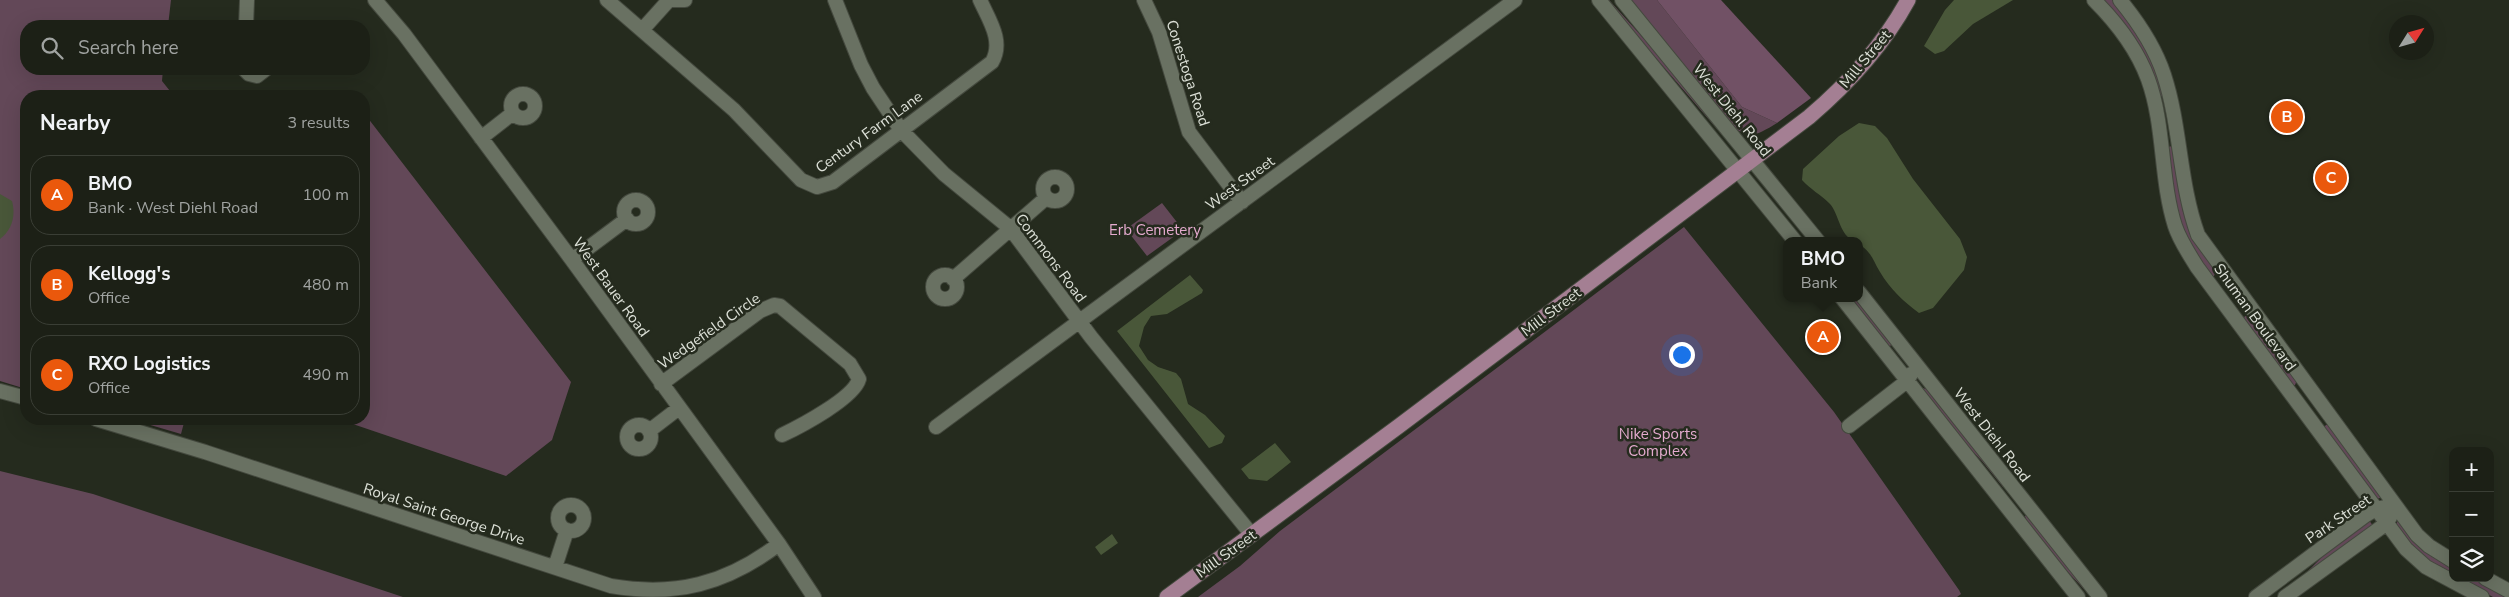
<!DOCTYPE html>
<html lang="en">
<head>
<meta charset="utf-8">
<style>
  :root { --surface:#1c2016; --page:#292d23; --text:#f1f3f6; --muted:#a0a3a1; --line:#3a3e35; --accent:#ea580c }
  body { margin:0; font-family:"Nunito Sans",sans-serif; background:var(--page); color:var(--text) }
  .controls { position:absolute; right:15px; bottom:15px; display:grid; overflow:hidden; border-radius:10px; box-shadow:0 5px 20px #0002 }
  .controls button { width:45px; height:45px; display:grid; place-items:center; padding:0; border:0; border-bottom:1px solid var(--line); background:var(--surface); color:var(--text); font:25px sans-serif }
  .compass { position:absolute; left:2389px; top:15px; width:45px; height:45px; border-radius:50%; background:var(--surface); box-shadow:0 5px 20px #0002; rotate:53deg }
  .you { position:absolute; left:1681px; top:354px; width:18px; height:18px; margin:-12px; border:4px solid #fff; border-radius:50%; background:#1a73e8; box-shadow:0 0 0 8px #1a73e833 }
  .badge { display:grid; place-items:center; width:32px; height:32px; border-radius:50%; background:var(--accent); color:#fff; font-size:16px; font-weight:700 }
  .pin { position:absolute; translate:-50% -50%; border:2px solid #fff; box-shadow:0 1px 5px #0006 }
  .popup { position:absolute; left:1783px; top:237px; width:80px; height:65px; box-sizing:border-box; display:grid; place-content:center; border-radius:10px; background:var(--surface); filter:drop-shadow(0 1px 4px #0005); font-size:16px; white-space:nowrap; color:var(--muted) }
  .popup b { font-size:19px; color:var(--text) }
  .popup::after { content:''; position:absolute; left:50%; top:100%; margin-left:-10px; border:10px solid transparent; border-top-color:var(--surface) }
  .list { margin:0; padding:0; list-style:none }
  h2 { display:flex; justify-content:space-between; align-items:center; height:65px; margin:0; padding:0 20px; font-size:21px }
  h2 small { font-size:16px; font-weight:400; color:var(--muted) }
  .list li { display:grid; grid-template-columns:32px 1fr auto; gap:15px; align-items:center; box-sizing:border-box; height:80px; margin:0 10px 10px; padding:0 10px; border:1px solid var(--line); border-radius:20px }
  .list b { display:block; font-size:19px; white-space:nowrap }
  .list p { margin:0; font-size:16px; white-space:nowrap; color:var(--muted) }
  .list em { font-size:16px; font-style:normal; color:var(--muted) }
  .icon { flex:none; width:28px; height:28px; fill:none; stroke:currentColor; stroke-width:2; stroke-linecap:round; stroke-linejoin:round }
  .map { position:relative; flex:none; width:2509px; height:597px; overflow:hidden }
  .search { position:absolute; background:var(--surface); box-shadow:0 5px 20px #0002; left:20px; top:20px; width:350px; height:55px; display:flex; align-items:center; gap:12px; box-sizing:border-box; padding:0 18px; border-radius:20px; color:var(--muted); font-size:19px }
  .panel { position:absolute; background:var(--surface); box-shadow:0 5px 20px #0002; left:20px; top:90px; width:350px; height:335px; border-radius:20px }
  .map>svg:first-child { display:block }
</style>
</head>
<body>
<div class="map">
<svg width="2509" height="597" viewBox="0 0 2509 597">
  <rect width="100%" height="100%" fill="#252b1e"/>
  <path fill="#634858" d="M0,0H171L168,26H26V69H163L162,81L174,96H26V389L0,381Z
    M1606,0H1609L1680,79L1730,144Z
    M1629,0H1657L1742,107L1777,123C1757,135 1749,141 1730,124Z
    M2101,0H2112C2139,26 2153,60 2164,95L2160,97Z
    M364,113L571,382L552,440L506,476L338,419H364Z
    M2172,146L2183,212L2189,227L2216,271L2214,276H2211L2189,245L2176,211L2168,147Z
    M1162,203L1183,230L1147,256L1126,229Z
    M1684,227L1834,412L1959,590L1961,594L1957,597H1198L1240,566L1280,531Z
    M1847,298H1858L1893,342L1892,345L1887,347Z
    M2245,316L2249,317L2297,380L2295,385H2293L2243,320Z
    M1923,388L1928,390L2006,486L2003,487L1982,461L1954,432L1921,389Z
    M130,419H185L181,434Z
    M2326,425H2330L2381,496L2380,498L2376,499L2324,427Z
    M0,471L93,494L403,597H0Z
    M2028,514L2094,597H2091C2074,576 2031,539 2025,516Z
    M2369,520L2373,526L2306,573L2334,545Z
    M2398,521L2453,567V575L2417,553L2395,525Z
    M2458,578H2474L2508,597H2493Z"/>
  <path fill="#715165" d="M1657,0H1721L1811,98L1777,123L1742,107Z"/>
  <path fill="#495739" d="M1954,0H2013L1973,24L1944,51L1935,54L1924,46L1945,10Z
    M1859,123L1875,126L1887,138L1913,179L1960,239L1967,257L1964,270L1933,308L1919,313C1904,302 1890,289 1880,272C1872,259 1873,254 1859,244V241C1839,241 1840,213 1829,203C1821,195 1810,189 1802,180L1803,169L1839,136Z
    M0,194L12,201C16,216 12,230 0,239Z
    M1190,275L1203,290L1202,293L1167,314L1151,316L1144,327L1139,346L1148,360L1158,367L1176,373L1181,379L1188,404L1205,415L1225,436L1222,443L1209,448L1117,331Z
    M1275,443L1291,462L1267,481L1249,479L1241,469Z
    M1112,534L1118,543L1101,555L1095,547Z"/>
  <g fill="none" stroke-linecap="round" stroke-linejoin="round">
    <g stroke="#44493e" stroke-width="16">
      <path id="minor" d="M375,0L404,34L572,260L779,544L814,597
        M607,0L734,110L801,180L817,187L833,182L992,62C1004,41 989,20 980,0
        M673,0H685
        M835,0L861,65L873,88L901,130L944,174L1010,228L1091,337L1252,535
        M1144,0L1159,32L1189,132L1242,202
        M1599,0L1795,241
        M1622,0L1818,241
        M2094,0C2117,23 2137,49 2148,79C2165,126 2160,179 2175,226C2180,241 2189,254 2197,267L2406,549L2426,567L2482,597
        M2120,0C2138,22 2155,47 2164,75C2181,127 2179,183 2198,235L2417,535L2429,546L2453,561
        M246,26L247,0
        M642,30L669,0
        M244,69L249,74L257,76L266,69
        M511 106a12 12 0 1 1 24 0a12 12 0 1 1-24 0Z
        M481,138L513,113
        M1043 189a12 12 0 1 1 24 0a12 12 0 1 1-24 0Z
        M624 212a12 12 0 1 1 24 0a12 12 0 1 1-24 0Z
        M572,260L627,219
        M933 287a12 12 0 1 1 24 0a12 12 0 1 1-24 0Z
        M953,279L1046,198
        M1859,292L2100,597
        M1842,298L2078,597
        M661,384L760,311L774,305L780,306L850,364L859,379C854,398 801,426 782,435
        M0,391L26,398
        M96,419L205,452L611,586C676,597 726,584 779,544
        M627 437a12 12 0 1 1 24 0a12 12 0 1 1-24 0Z
        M1849,426L1907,381L1911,374
        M936,427L1515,0
        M649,431L679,408
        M558 518a13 13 0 1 1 26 0a13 13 0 1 1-26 0Z
        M555,567L567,530
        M2485,578L2509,591
        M2256,597L2366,515L2376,509L2385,507
        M2285,597L2387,523L2391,515"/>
    </g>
    <g stroke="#44493e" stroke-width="17">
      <path id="major" d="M1167,597L1399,426L1809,117C1849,83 1883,46 1908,0"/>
    </g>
    <use href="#minor" stroke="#697162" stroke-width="14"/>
    <use href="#major" stroke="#a47f93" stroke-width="15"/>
  </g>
  <g text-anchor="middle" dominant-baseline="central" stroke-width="5" stroke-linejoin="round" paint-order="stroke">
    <g font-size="15" fill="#dde1d8" stroke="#252b1e">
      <text transform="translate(1865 59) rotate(-50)">Mill Street</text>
      <text transform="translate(1188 73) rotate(72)">Conestoga Road</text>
      <text transform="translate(1732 110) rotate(51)">West Diehl Road</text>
      <text transform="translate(869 132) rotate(-36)">Century Farm Lane</text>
      <text transform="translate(1240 183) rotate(-36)">West Street</text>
      <text transform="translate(1051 258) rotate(53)">Commons Road</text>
      <text transform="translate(611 287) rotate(54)">West Bauer Road</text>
      <text transform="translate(1551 312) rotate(-37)">Mill Street</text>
      <text transform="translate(2255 317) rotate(54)">Shuman Boulevard</text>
      <text transform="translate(709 331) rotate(-35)">Wedgefield Circle</text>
      <text transform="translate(1992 435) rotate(52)">West Diehl Road</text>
      <text transform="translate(444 514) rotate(18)">Royal Saint George Drive</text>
      <text transform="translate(2338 519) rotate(-34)">Park Street</text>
      <text transform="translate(1226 554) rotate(-36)">Mill Street</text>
    </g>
    <g font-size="15" fill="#e5abcf" stroke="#252b1e">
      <text x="1155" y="230">Erb Cemetery</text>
      <text x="1658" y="434">Nike Sports<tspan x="1658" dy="17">Complex</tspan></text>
    </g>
  </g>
</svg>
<div class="controls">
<button>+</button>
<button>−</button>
<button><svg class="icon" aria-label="layers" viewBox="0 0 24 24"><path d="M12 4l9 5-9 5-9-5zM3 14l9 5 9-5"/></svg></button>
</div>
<svg class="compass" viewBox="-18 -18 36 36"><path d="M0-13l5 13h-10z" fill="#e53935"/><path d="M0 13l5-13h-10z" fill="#a0a3a1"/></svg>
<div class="you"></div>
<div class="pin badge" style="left:1823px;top:337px">A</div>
<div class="popup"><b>BMO</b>Bank</div>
<div class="pin badge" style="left:2287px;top:117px">B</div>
<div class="pin badge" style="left:2331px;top:178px">C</div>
<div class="search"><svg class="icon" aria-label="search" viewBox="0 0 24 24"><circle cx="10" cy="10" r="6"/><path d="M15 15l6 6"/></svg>Search here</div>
<section class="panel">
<h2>Nearby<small>3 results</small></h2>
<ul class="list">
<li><span class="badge">A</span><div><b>BMO</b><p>Bank · West Diehl Road</p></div><em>100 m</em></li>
<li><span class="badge">B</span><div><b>Kellogg's</b><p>Office</p></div><em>480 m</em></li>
<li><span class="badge">C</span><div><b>RXO Logistics</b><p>Office</p></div><em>490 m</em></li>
</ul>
</section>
</div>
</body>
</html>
